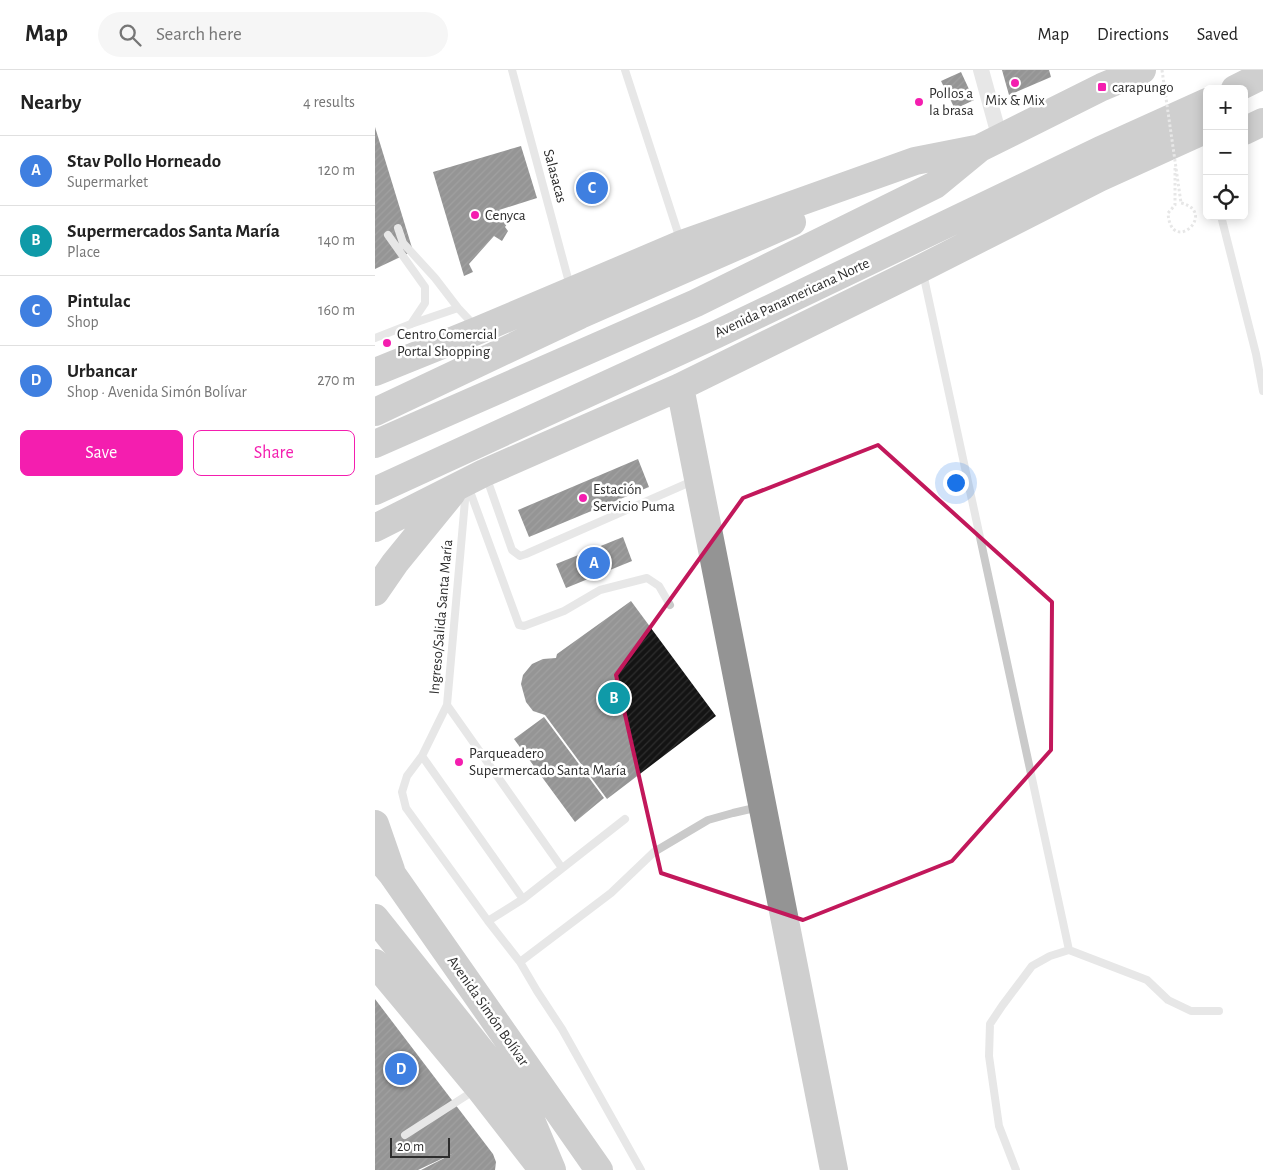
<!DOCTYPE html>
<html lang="en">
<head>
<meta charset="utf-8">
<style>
  :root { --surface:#fff; --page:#f6f6f6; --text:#222; --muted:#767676; --line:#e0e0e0; --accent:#f41eaf }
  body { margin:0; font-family:"Alegreya Sans",sans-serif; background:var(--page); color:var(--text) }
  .controls { position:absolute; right:15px; top:15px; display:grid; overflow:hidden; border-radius:8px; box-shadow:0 2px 12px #0003 }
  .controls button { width:45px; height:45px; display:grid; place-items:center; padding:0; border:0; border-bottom:1px solid var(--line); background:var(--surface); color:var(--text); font:25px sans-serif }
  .scale { position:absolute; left:15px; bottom:12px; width:60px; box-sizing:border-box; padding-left:5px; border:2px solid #2d2d2d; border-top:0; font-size:14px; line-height:18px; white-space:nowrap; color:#2d2d2d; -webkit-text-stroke:4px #fff; paint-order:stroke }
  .you { position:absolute; left:580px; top:412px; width:18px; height:18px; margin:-12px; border:4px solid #fff; border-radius:50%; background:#1a73e8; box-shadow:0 0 0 8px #1a73e833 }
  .badge { display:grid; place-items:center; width:32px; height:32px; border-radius:50%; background:var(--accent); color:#fff; font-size:16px; font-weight:700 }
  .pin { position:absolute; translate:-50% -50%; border:2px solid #fff; box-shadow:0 1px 5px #0006 }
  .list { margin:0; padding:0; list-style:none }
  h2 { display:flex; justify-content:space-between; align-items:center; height:65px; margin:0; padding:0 20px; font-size:21px }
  h2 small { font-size:16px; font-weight:400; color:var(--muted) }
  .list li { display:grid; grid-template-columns:32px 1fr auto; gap:15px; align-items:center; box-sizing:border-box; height:70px; padding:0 20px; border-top:1px solid var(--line) }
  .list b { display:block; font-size:19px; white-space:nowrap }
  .list p { margin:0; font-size:16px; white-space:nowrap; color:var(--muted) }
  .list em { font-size:16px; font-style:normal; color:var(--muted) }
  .actions { display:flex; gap:10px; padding:15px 20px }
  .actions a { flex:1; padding:11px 0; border:1px solid var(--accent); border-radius:8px; text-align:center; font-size:18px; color:var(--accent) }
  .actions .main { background:var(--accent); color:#fff }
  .icon { flex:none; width:28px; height:28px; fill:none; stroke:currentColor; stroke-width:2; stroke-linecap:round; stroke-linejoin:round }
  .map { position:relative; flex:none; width:888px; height:1100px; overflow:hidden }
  header { display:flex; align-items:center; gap:30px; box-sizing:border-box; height:70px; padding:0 25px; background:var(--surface); border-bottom:1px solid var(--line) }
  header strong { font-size:24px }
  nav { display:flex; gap:28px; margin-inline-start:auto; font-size:18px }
  .search { width:350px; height:45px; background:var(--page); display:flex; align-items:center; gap:12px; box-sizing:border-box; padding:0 18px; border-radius:28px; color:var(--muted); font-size:19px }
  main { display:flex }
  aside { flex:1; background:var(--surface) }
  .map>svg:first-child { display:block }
</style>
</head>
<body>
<header>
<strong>Map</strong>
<div class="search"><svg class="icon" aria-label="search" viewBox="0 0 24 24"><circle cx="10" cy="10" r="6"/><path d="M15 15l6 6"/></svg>Search here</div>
<nav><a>Map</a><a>Directions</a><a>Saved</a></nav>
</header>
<main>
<aside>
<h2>Nearby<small>4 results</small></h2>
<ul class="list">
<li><span class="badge" style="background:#3f7fe0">A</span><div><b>Stav Pollo Horneado</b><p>Supermarket</p></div><em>120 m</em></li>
<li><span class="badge" style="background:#0f9aa8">B</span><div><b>Supermercados Santa María</b><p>Place</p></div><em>140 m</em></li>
<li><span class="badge" style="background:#3f7fe0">C</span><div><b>Pintulac</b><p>Shop</p></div><em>160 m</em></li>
<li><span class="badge" style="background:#3f7fe0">D</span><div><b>Urbancar</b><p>Shop · Avenida Simón Bolívar</p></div><em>270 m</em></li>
</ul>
<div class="actions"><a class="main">Save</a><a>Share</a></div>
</aside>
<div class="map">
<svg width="888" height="1100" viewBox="0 0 888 1100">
  <defs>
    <pattern id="building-hatch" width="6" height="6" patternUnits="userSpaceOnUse" patternTransform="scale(1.25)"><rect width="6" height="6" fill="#141414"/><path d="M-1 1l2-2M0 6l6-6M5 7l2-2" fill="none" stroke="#2e2e2e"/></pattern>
  </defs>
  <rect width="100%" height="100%" fill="#fff"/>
  <path fill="url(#building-hatch)" d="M627,0H674L676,7L634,25Z
    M586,2L599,30L580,39L566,11Z
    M0,57L38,181L0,199Z
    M146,76L162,128L124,140L134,151L130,157L133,161L127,171L119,166L94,194L98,202L89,206L58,102Z
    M263,389L274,417L154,467L143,440Z
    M248,467L257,491L191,518L181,494Z
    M256,531L341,646L232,729L170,645L158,641L151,632L146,614L148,605L157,594L168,589L181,588L182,584Z
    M169,647L229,728L200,752L139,669Z
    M0,929L118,1084L121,1092L120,1100H46L79,1083L43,1100H0Z"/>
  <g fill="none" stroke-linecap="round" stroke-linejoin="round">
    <path stroke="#cacaca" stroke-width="3" stroke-dasharray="2.5 2.5" stroke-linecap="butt" d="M800,98V135L793,143C796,187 844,142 806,133"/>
    <path stroke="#cacaca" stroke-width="8" d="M137,0L195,216
      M250,0L305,169
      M832,78V79
      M846,146L881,284L888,321
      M23,158L28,173L60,208L83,238L99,255
      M13,165L50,217V233L36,254
      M548,203L694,880L675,886L657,896L627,936L615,954L614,986L624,1056L641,1100
      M0,268L36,254L83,238
      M111,406L137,480L145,486L151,484L320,410
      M93,416L144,555L149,556L189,541L225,520L272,508L284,516L295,535
      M91,419L72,635L187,798
      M72,635L47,686L32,706L27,722L31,738L113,851L145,892L162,921L187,959L266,1100
      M47,686L148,829
      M113,851L148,829L250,749
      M694,880L772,910L793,930L816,941H844
      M145,892L236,823L279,782L333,750L358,743L384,737
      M30,1065L100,1020"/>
    <path stroke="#cacaca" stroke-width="16" d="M606,0L625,69"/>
    <path stroke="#949494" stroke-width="28" d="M860,19L888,5
      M869,61L888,52
      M0,302L104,260L307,174L540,91L601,79
      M305,317L459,1100
      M0,342L205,245L417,152
      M0,374L321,233L560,115L605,78L727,17L767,0
      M0,421L342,264L726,80L832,32
      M0,458L109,403L305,317L547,198L724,108L832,59
      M0,522L20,493L77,423
      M0,754L16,800
      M0,784L17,804L224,1100
      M0,848L150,1036L177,1100
      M0,893L104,1018L164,1095"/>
    <path stroke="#cacaca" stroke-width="3" stroke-dasharray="2.5 2.5" stroke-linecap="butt" d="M787,0L806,133"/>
  </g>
  <path d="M0 0H888V1100H0ZM503,375L677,532L676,680L577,791L428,850L286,803L241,605L368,428Z" fill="#fff" fill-opacity=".55" fill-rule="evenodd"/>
  <path fill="none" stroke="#c2185b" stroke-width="4" stroke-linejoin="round" d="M503,375L677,532L676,680L577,791L428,850L286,803L241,605L368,428Z"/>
  <g fill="#f41eaf" stroke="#fff" stroke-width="2">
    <circle cx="640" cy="13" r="5"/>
    <rect x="722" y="12" width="10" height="10" rx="2.5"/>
    <circle cx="544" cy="32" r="5"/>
    <circle cx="100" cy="145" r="5"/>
    <circle cx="12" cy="273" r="5"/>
    <circle cx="208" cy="428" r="5"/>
    <circle cx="84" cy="692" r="5"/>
  </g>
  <g text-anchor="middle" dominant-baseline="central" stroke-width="5" stroke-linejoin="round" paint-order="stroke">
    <g font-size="15" fill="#2d2d2d" stroke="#fff" text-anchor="start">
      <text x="737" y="17">carapungo</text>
      <text x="554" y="23">Pollos a<tspan x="554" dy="17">la brasa</tspan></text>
      <text x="640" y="30" text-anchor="middle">Mix &amp; Mix</text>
      <text x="110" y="145">Cenyca</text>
      <text x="22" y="264">Centro Comercial<tspan x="22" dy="17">Portal Shopping</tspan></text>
      <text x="218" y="419">Estación<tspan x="218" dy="17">Servicio Puma</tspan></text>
      <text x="94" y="683">Parqueadero<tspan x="94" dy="17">Supermercado Santa María</tspan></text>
    </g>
    <g font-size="15" fill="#2d2d2d" stroke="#fff">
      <text transform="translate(180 106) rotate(75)">Salasacas</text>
      <text transform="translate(417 228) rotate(-25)">Avenida Panamericana Norte</text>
      <text transform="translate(66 547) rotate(-85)">Ingreso/Salida Santa María</text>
      <text transform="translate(113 941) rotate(55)">Avenida Simón Bolívar</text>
    </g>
  </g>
</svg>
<div class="controls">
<button>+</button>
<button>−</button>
<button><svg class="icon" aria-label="locate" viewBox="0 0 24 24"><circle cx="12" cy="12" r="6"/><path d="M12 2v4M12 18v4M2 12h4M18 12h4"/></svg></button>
</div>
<div class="scale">20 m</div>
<div class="you"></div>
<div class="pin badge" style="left:219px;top:493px;background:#3f7fe0">A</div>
<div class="pin badge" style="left:239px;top:628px;background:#0f9aa8">B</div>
<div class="pin badge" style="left:217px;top:118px;background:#3f7fe0">C</div>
<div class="pin badge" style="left:26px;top:999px;background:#3f7fe0">D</div>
</div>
</main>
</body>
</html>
